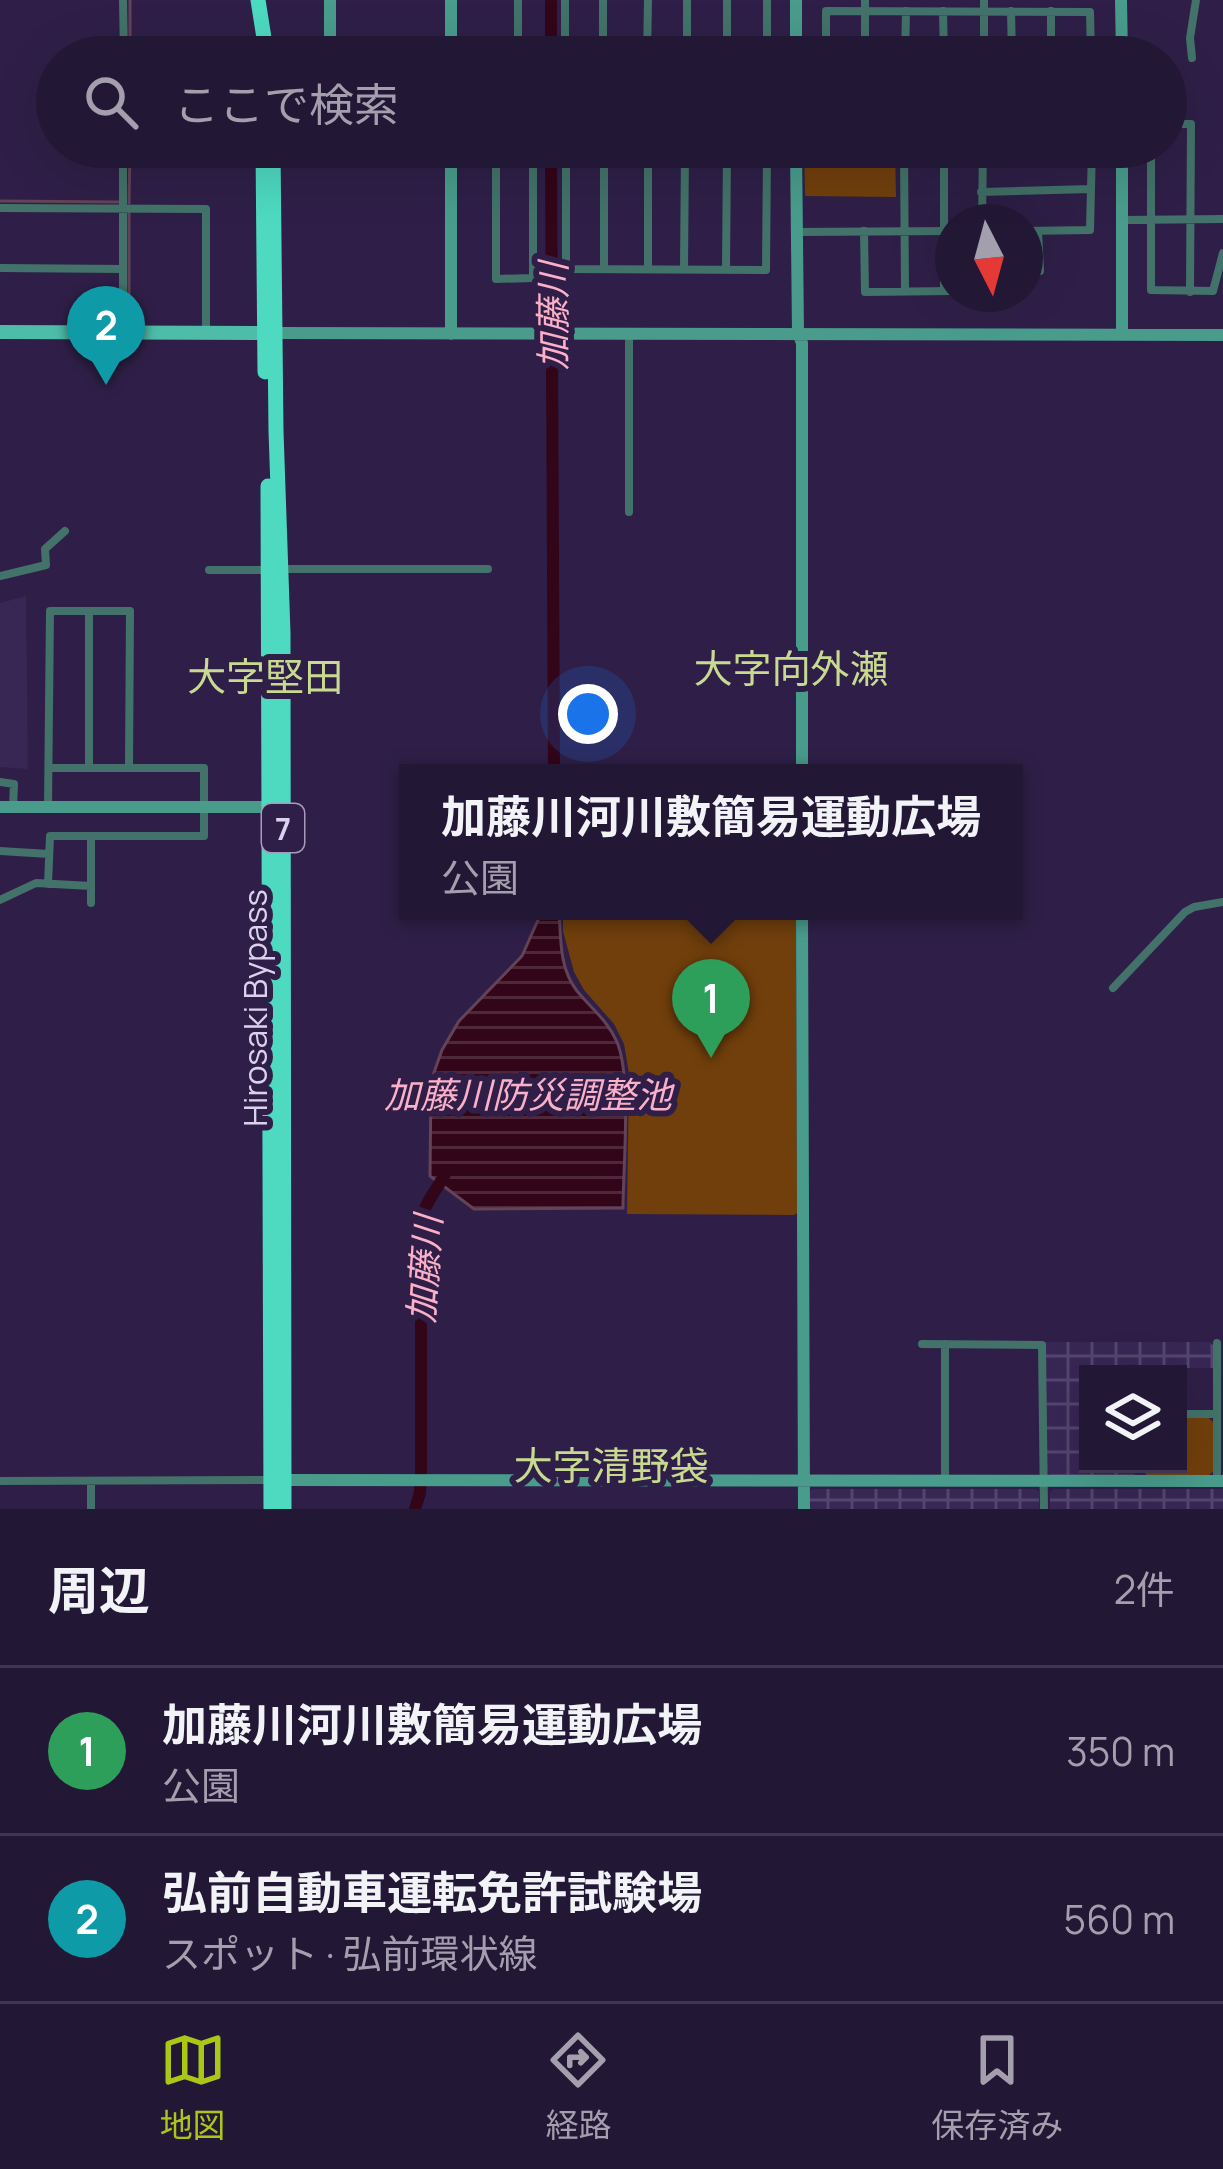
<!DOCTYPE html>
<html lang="ja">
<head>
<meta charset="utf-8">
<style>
  :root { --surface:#231736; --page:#2f2442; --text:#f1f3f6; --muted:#a39fad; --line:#403651; --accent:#aac717 }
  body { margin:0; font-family:Manrope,"Noto Sans JP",sans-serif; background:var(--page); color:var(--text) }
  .controls { position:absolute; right:36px; bottom:36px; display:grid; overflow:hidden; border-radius:0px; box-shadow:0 12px 48px #0002 }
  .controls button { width:108px; height:108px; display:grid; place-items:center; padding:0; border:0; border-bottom:3px solid var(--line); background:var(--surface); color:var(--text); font:60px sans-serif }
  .compass { position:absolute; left:935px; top:204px; width:108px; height:108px; border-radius:50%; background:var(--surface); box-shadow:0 12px 48px #0002; rotate:174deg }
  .you { position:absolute; left:588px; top:714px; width:42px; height:42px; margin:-30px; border:9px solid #fff; border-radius:50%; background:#1a73e8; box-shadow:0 0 0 18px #1a73e833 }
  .badge { display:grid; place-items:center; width:78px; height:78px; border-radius:50%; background:var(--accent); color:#fff; font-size:39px; font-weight:700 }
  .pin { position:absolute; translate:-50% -99px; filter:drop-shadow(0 3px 6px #0008) }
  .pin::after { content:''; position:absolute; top:63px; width:42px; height:36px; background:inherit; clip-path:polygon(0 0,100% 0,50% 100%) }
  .popup { position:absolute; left:399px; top:764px; width:624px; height:156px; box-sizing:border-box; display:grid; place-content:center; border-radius:0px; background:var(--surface); filter:drop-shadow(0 3px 9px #0005); font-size:39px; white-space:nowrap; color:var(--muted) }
  .popup b { font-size:45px; color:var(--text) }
  .popup::after { content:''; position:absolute; left:50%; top:100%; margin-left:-24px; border:24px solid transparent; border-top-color:var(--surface) }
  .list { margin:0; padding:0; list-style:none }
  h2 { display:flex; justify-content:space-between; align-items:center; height:156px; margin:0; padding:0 48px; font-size:51px }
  h2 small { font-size:39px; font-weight:400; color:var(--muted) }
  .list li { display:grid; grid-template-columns:78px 1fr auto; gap:36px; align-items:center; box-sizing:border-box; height:168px; padding:0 48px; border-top:3px solid var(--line) }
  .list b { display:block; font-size:45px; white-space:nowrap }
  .list p { margin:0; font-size:39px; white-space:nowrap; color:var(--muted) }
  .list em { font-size:39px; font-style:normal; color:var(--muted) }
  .icon { flex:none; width:66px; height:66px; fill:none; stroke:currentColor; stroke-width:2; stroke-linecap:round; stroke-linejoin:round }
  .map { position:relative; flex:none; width:1223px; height:1509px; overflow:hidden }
  .search { position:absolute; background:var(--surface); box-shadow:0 12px 48px #0002; left:36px; right:36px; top:36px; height:132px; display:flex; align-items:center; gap:30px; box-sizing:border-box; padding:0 42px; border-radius:66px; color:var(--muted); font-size:45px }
  .sheet { height:492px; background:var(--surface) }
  nav { display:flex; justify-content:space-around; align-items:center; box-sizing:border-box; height:168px; border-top:3px solid var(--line); background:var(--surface); font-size:33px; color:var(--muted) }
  nav a { display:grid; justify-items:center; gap:6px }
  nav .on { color:var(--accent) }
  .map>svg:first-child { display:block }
</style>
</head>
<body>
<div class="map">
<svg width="1223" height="1509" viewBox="0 0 1223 1509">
  <defs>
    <pattern id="industrial-grid" width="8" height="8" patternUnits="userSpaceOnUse" patternTransform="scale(3)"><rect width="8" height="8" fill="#382655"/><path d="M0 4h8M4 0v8" fill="none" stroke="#54456e"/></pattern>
    <pattern id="water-rules" width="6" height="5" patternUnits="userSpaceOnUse" patternTransform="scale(3)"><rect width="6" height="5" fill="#320518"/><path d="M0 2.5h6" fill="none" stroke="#4f293a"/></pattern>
  </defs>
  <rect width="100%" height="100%" fill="#2f1f48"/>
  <path fill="#382655" d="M26,596L28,769L0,767V603Z"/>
  <path fill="url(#industrial-grid)" d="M1045,1342H1209L1214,1346V1368H1150L1149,1374H1088V1464H1136V1472L1134,1475H1050L1046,1471Z
    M813,1489H1035L1039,1492V1509H810V1491Z
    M1054,1489H1223V1509H1050V1492Z"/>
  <path fill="#713f0c" d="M804,147H895L896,197L805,196Z
    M563,911H796L797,1213L794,1215L627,1214L629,1073L624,1044L614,1024L584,990L574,972L563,931Z
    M1178,1417H1208L1213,1422L1214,1471L1209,1475H1147L1143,1471V1464H1178Z"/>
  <path fill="url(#water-rules)" stroke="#644258" stroke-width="3" d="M542,911H559C561,939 559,968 577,991C591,1008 608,1021 617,1042C632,1078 623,1167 623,1208L474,1209L430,1176L431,1081L442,1050L459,1021L522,956Z"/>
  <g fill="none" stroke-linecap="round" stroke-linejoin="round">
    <path stroke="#644258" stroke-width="3" d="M130,57V0
      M0,201L118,202
      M129,203L130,147
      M129,322V213"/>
    <path stroke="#320518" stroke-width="12" d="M551,0V57
      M551,147L554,773
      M415,1509L420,1493L421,1474V1220C425,1201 439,1188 447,1170"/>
    <path stroke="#427269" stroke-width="8" d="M123,0L124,57
      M603,0V57
      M727,0V57
      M767,0V57
      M865,0V57
      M943,11L944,57
      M1011,11L1012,57
      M1051,11V57
      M518,41L533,42V57
      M496,57V42L518,41V0
      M565,57V0
      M647,57L648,0
      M687,57V0
      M826,57V11L1090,12L1091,57
      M905,57L906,11
      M984,57V0
      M1192,58L1190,38L1196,0
      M1166,124H1191L1190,292
      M496,147V279L533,278V147
      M904,147L905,291
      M1151,147V290L1213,291L1223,253
      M604,150L767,152L766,270L566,269V152Z
      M982,150L1092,148
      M981,192L1090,189
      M0,208L206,209V332
      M1123,220L1223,219
      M982,222L983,147
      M864,231L865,292L953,291
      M1025,231L1090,230L1092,147
      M797,232L953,231
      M0,268L123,269
      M604,268V148
      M648,268V151
      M684,268L685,151
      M726,268L727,150
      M1025,270L1040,271L1038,231
      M944,291V147
      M123,331V147
      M629,335V512
      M283,569H488
      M209,570H268
      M0,576L46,565L45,549L65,531
      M89,611V768
      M0,782L14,784L13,807
      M48,806L50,611H130L129,768
      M0,851L49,854
      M48,884L50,836H204V768H49
      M0,900L36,883L91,886
      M91,903V836
      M1113,988L1185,912L1194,907L1223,902
      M922,1344L1042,1345L1044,1509
      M1178,1414H1216
      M1217,1480V1343
      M0,1481L268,1480
      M91,1481V1509
      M945,1481V1344"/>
    <path stroke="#499c8c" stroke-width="12" d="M330,0V57
      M1121,0L1122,57
      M451,57V0
      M796,57V0
      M796,147L798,333L802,343V773
      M272,333L1223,335
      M451,334V147
      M1122,335V147
      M0,807H275
      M802,911L804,1509
      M276,1480L1223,1481"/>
    <path stroke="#4dbca8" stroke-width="14" d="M0,332L264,333"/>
    <path stroke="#4ed9c1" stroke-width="15" d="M258,0L267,57
      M263,147L265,372
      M273,147L276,431L283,633L284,1509
      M268,486L271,1509"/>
  </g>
  <g text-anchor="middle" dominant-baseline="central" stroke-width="12" stroke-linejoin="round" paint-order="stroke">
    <rect fill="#2f1f48" stroke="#a79cbc" stroke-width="3" x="262" y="804" width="42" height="48" rx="9"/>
    <g font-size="30" font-weight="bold" fill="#dad2ed">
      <text x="283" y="828">7</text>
    </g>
    <g font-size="33" fill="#dad2ed" stroke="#2f1f48">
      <text transform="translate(254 1008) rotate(-90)">Hirosaki Bypass</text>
    </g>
    <g font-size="36" font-style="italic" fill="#fbb0c7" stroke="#2f1f48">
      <text transform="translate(552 316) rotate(-90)">加藤川</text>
      <text x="528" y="1094">加藤川防災調整池</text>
      <text transform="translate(424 1269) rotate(-86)">加藤川</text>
    </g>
    <g font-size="39" fill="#c8da8f" stroke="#2f1f48">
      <text x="791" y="668">大字向外瀬</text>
      <text x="265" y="676">大字堅田</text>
      <text x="611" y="1465">大字清野袋</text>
    </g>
  </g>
</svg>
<div class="controls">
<button><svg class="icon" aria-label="layers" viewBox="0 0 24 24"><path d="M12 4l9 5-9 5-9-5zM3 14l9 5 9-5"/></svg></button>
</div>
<svg class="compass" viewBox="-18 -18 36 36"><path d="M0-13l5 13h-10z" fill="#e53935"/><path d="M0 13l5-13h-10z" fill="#a39fad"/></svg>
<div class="you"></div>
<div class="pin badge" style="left:711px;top:1058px;background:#2e9e5b">1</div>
<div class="popup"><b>加藤川河川敷簡易運動広場</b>公園</div>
<div class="pin badge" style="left:106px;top:385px;background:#0f9aa8">2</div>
<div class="search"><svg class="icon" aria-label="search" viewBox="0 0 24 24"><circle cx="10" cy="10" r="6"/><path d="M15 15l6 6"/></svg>ここで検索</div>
</div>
<section class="sheet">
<h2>周辺<small>2件</small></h2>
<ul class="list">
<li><span class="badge" style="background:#2e9e5b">1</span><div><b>加藤川河川敷簡易運動広場</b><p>公園</p></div><em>350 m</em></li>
<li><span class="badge" style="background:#0f9aa8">2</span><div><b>弘前自動車運転免許試験場</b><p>スポット · 弘前環状線</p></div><em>560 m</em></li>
</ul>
</section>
<nav>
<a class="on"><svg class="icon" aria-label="map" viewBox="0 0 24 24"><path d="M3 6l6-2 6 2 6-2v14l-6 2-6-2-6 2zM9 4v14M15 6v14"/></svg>地図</a>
<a><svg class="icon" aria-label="directions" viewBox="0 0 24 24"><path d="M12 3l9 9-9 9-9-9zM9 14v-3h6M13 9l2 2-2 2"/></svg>経路</a>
<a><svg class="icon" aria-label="saved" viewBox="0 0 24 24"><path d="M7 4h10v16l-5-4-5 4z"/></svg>保存済み</a>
</nav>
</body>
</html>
